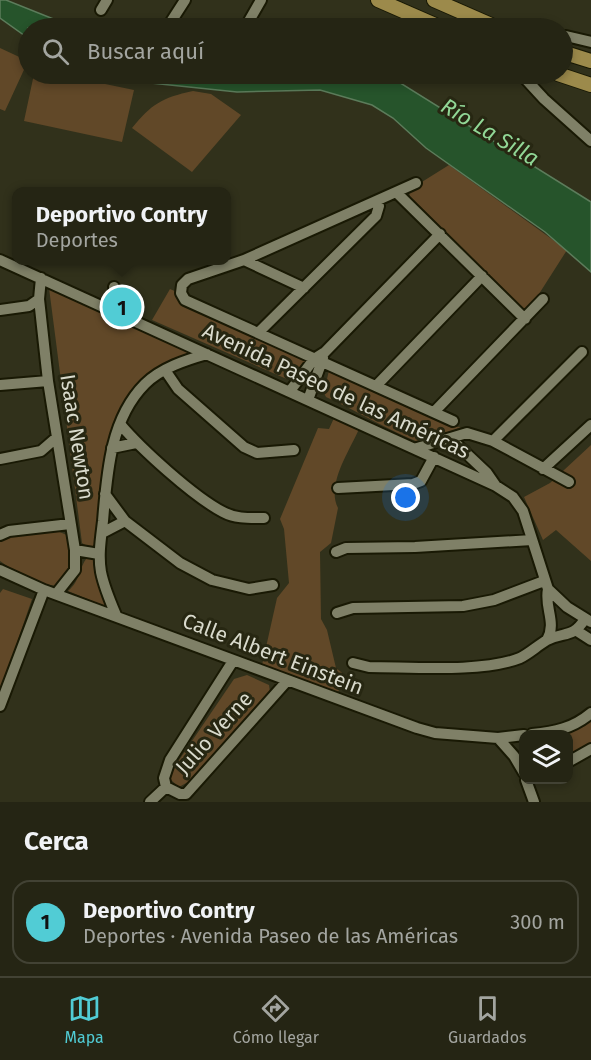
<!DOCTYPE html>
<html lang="es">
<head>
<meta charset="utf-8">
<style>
  :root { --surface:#252514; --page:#313122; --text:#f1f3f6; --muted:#a3a5a0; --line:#424234; --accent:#51ccd5 }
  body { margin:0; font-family:"Fira Sans",sans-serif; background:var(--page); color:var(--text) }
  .controls { position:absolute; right:18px; bottom:18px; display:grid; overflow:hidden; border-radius:12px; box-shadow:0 3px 9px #0003 }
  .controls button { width:54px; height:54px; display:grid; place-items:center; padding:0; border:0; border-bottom:2px solid var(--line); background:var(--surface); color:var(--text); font:30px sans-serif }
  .you { position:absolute; left:406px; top:498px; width:21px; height:21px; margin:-15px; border:4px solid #fff; border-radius:50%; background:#1a73e8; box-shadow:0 0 0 9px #1a73e833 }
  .badge { display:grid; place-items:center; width:39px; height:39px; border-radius:50%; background:var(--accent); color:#111; font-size:20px; font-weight:700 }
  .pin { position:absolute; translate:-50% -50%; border:3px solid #fff; box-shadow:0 2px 6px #0006 }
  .popup { position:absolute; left:12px; top:187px; width:219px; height:78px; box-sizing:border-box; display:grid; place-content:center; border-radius:12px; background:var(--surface); filter:drop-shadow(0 2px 4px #0005); font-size:20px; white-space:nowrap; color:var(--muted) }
  .popup b { font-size:22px; color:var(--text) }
  .popup::after { content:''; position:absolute; left:50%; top:100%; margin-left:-12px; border:12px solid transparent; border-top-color:var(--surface) }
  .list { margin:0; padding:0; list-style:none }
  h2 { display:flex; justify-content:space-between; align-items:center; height:78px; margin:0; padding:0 24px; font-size:26px }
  h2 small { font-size:20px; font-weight:400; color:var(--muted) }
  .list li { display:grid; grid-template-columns:39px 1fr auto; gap:18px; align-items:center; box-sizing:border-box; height:84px; margin:0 12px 12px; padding:0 12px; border:2px solid var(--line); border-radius:18px }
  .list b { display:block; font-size:22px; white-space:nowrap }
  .list p { margin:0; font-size:20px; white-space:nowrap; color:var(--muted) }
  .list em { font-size:20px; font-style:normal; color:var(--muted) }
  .icon { flex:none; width:33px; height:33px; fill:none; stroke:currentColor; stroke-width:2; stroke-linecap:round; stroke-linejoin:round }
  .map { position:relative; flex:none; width:591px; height:802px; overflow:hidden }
  .search { position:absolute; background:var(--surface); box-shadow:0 3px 9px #0003; left:18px; right:18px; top:18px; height:66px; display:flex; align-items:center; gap:15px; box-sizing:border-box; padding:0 21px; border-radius:33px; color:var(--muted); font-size:22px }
  .sheet { height:174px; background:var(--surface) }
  nav { display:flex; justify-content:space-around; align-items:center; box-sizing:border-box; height:84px; border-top:2px solid var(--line); background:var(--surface); font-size:16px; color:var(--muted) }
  nav a { display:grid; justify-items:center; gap:3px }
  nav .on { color:var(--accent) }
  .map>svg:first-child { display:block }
</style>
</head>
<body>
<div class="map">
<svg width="591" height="802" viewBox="0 0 591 802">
  <rect width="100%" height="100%" fill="#31311b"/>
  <path fill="#614828" d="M0,48L28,61L5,111L0,109Z
    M34,74H57L134,90L122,142L24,121Z
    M193,91L211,94L241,115L192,172L132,128C152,104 161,98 193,91Z
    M449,165L567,250L530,308L524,309L410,198L409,190Z
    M49,288L189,352V355L171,359L153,371L125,409L98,542L90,548L82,543Z
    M170,289L179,293L309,361L289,380L152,320Z
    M329,370L448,426L461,427L423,444C389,431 359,412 326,397L324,393Z
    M334,418L359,429C349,452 326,485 338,508L331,543L320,552L321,619L327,630L336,668L346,676L337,694L262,665L277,598L289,583L284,529L280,519L318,428L329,429Z
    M591,445V561L556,530L543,540L524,497L550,483Z
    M55,530L69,536L73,571L57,586C36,584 17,573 0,561V541L5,537Z
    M87,558L96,561L109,605L107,607L68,591C81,580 79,567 87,558Z
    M3,589L32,599L0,692V593Z
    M247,675L269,685L270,692L188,782L179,787L171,780V772L234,679Z
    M591,721V744L569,756L568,734H565Z"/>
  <path fill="#26542b" stroke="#5c7c5b" stroke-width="1.5" d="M0,0H6L76,28H28V38L0,18Z
    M111,74H386L591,202V272L545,232L426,148L393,118L372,105L320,90L237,92L141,82Z"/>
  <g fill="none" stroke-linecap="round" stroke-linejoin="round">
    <g stroke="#191904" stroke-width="14">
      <path id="minor" d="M101,10L107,0
        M167,28L185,0
        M245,28L261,0
        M562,41L566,36L591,42
        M521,74L544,99L591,141
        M416,183L244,260L188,279L182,285L181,293L185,300L453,421
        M397,193L525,319
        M0,260L496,486L513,497L523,511L548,589L567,607L591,622
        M244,260L304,288
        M41,278L39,299L48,381L75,550V570L56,594
        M114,287L123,308L132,318
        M0,310L29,306L39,299
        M259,332L376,216L379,206L377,201
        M165,370L178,389L244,447L257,453L294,450
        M0,385L48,381
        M376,386L482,276
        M290,391L314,359L325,352L440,234
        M308,400L323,358
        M434,412L543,299
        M120,424C141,449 194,497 223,512C236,519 250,518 264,518
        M451,439L487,473L496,486
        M493,441L582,352
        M112,448L136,443
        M417,448L467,433L493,441L569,482
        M0,459L41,451L56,438
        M543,469L591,425
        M338,488L413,484L421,481L434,457
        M105,494L125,521L180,563L212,580L249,589L273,585
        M102,533L125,521
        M0,535L9,531L70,524
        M75,550L99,554
        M336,552L346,548L415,547L532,540
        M0,570L44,590L417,728L435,733L498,738L514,756L524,773
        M337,613L353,608L463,606L494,600L544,581
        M116,615C110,601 104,587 101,572C98,555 101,538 103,521C107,474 110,419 145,384C161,368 186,360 207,354
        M577,631L591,640
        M547,640C557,622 544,608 548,589
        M233,661L170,760L164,778L166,787L180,794H186L287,681
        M353,663L369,667C411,667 482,673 520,658C530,653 537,646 547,640C565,631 572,639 585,619
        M0,706L44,590
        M532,734C555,732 573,728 591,713
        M498,738L524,735
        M568,762L591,749
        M526,780L534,802
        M150,802L166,787"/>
    </g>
    <g stroke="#191904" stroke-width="16">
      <path id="major" d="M378,0L442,28
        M434,0L498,28
        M562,52L591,61
        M558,74L591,85"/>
    </g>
    <use href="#minor" stroke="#7f8067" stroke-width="10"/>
    <use href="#major" stroke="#9c8a4b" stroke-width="14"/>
  </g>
  <g text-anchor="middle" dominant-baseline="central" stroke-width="6" stroke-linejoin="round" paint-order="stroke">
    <g font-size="21" fill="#d9dacc" stroke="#272712">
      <text transform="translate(336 391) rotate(25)">Avenida Paseo de las Américas</text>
      <text transform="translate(77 437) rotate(81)">Isaac Newton</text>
      <text transform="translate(273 654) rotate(21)">Calle Albert Einstein</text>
      <text transform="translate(214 733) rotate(-48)">Julio Verne</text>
    </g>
    <g font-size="22" font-style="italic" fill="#91d796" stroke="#272712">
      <text transform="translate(490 132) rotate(31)">Río La Silla</text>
    </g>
  </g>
</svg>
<div class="controls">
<button><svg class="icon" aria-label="layers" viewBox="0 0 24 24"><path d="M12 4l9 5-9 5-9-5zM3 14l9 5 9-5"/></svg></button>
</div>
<div class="you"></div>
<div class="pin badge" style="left:122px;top:307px">1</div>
<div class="popup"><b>Deportivo Contry</b>Deportes</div>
<div class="search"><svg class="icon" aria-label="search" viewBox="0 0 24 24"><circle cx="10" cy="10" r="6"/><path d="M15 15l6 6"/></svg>Buscar aquí</div>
</div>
<section class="sheet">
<h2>Cerca<small></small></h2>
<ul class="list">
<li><span class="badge">1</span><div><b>Deportivo Contry</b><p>Deportes · Avenida Paseo de las Américas</p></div><em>300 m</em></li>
</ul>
</section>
<nav>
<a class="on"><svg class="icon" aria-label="map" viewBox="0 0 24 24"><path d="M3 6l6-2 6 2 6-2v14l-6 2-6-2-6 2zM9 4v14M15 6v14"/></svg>Mapa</a>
<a><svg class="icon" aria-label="directions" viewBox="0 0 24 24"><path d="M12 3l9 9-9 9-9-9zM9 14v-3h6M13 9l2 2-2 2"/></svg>Cómo llegar</a>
<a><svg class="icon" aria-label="saved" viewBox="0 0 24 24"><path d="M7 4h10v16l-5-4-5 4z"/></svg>Guardados</a>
</nav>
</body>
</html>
